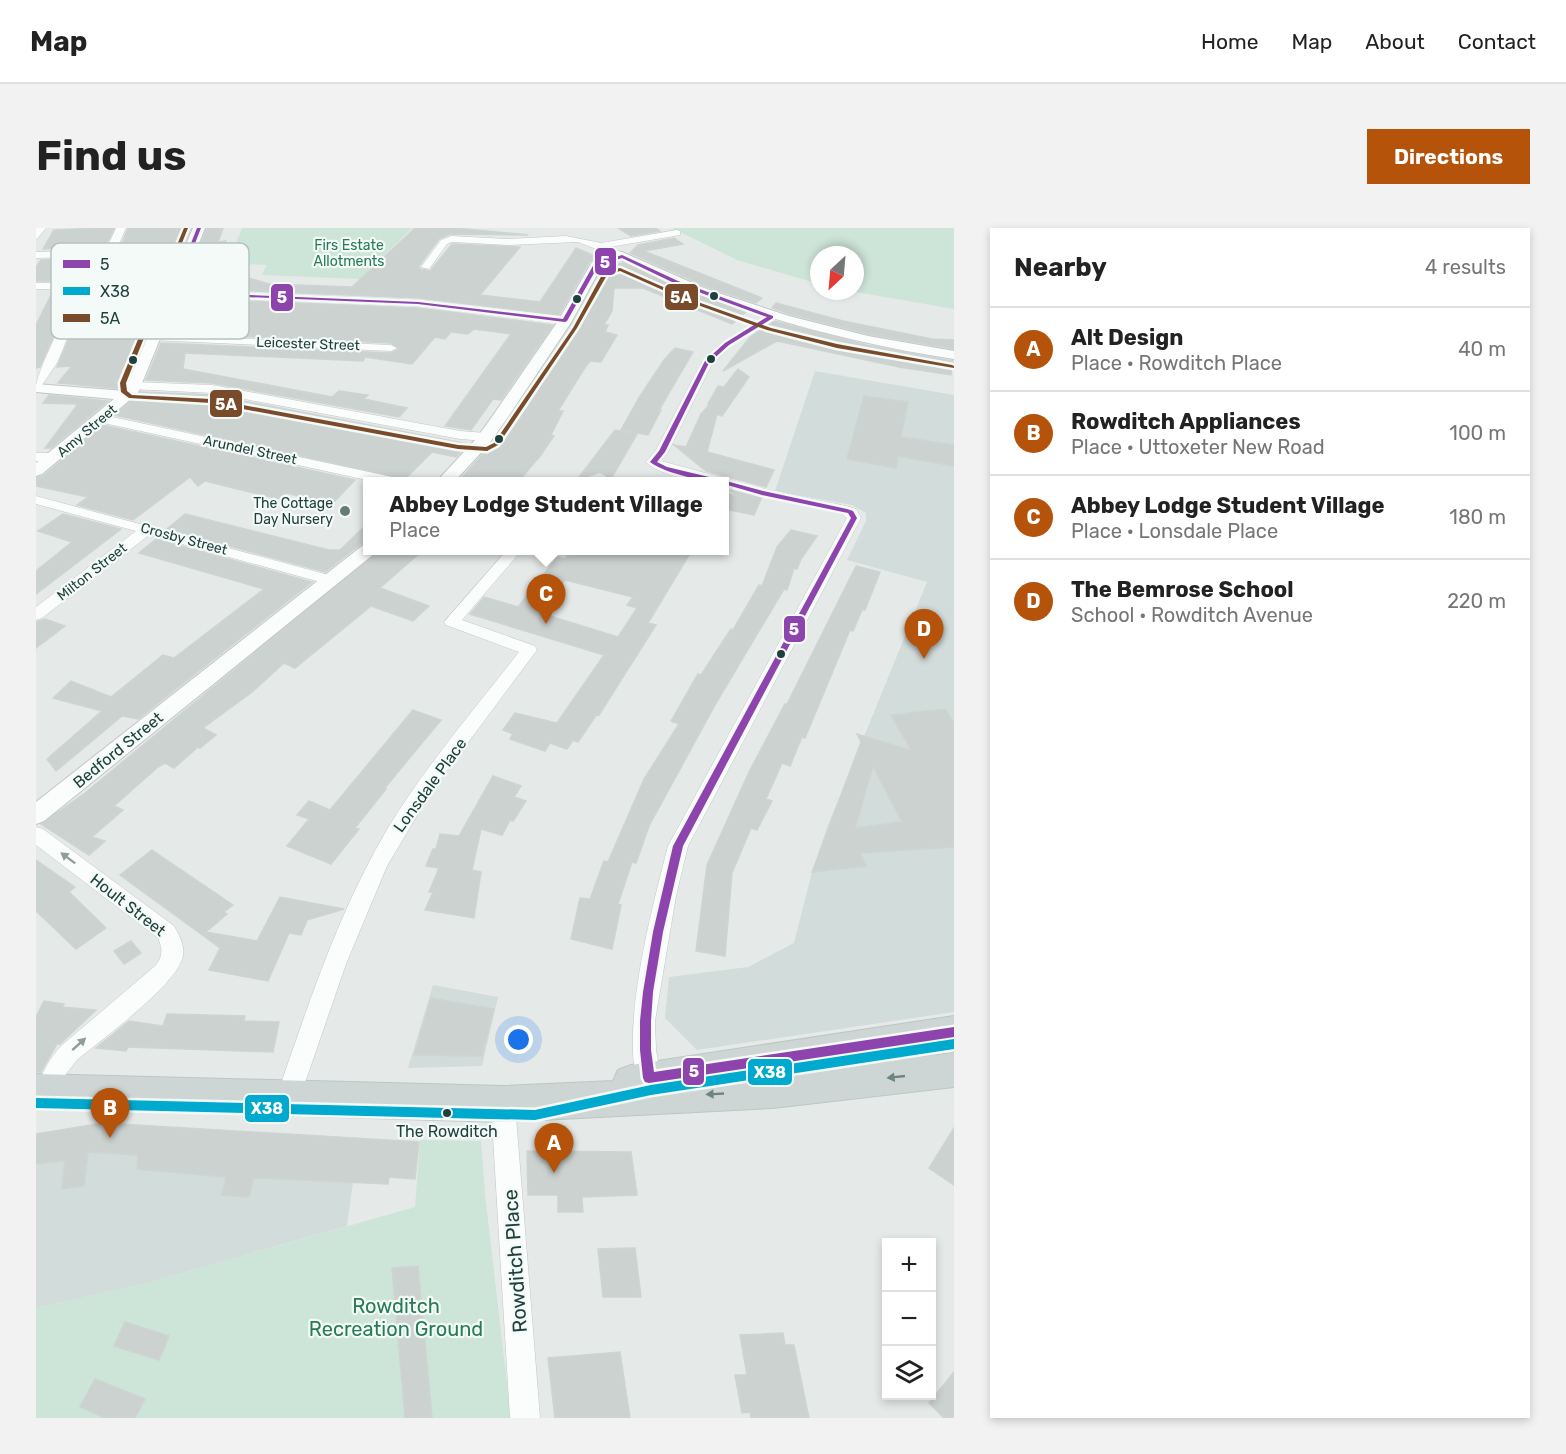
<!DOCTYPE html>
<html lang="en">
<head>
<meta charset="utf-8">
<style>
  :root { --surface:#fff; --page:#f2f2f2; --text:#222; --muted:#767676; --line:#e0e0e0; --accent:#b45309 }
  body { margin:0; font-family:Rubik,sans-serif; background:var(--page); color:var(--text) }
  .controls { position:absolute; right:18px; bottom:18px; display:grid; overflow:hidden; border-radius:0px; box-shadow:0 3px 9px #0003 }
  .controls button { width:54px; height:54px; display:grid; place-items:center; padding:0; border:0; border-bottom:2px solid var(--line); background:var(--surface); color:var(--text); font:30px sans-serif }
  .compass { position:absolute; left:774px; top:18px; width:54px; height:54px; border-radius:50%; background:var(--surface); box-shadow:0 3px 9px #0003; rotate:206deg }
  .you { position:absolute; left:483px; top:812px; width:21px; height:21px; margin:-15px; border:4px solid #fff; border-radius:50%; background:#1a73e8; box-shadow:0 0 0 9px #1a73e833 }
  .badge { display:grid; place-items:center; width:39px; height:39px; border-radius:50%; background:var(--accent); color:#fff; font-size:20px; font-weight:700 }
  .pin { position:absolute; translate:-50% -50px; filter:drop-shadow(0 2px 3px #0008) }
  .pin::after { content:''; position:absolute; top:32px; width:21px; height:18px; background:inherit; clip-path:polygon(0 0,100% 0,50% 100%) }
  .popup { position:absolute; left:327px; top:249px; width:366px; height:78px; box-sizing:border-box; display:grid; place-content:center; border-radius:0px; background:var(--surface); filter:drop-shadow(0 2px 4px #0005); font-size:20px; white-space:nowrap; color:var(--muted) }
  .popup b { font-size:22px; color:var(--text) }
  .popup::after { content:''; position:absolute; left:50%; top:100%; margin-left:-12px; border:12px solid transparent; border-top-color:var(--surface) }
  .list { margin:0; padding:0; list-style:none }
  h2 { display:flex; justify-content:space-between; align-items:center; height:78px; margin:0; padding:0 24px; font-size:26px }
  h2 small { font-size:20px; font-weight:400; color:var(--muted) }
  .list li { display:grid; grid-template-columns:39px 1fr auto; gap:18px; align-items:center; box-sizing:border-box; height:84px; padding:0 24px; border-top:2px solid var(--line) }
  .list b { display:block; font-size:22px; white-space:nowrap }
  .list p { margin:0; font-size:20px; white-space:nowrap; color:var(--muted) }
  .list em { font-size:20px; font-style:normal; color:var(--muted) }
  .icon { flex:none; width:33px; height:33px; fill:none; stroke:currentColor; stroke-width:2; stroke-linecap:round; stroke-linejoin:round }
  .map { position:relative; flex:none; width:918px; height:1190px; overflow:hidden; border-radius:0px }
  header { display:flex; align-items:center; gap:36px; box-sizing:border-box; height:84px; padding:0 30px; background:var(--surface); border-bottom:2px solid var(--line) }
  header strong { font-size:28px }
  nav { display:flex; gap:33px; margin-inline-start:auto; font-size:21px }
  .intro { display:flex; align-items:center; justify-content:space-between; box-sizing:border-box; height:144px; padding:0 36px }
  h1 { margin:0; font-size:42px }
  .button { padding:15px 27px; border-radius:0px; background:var(--accent); color:#fff; font-size:21px; font-weight:700 }
  main { display:flex; gap:36px; padding:0 36px }
  aside { flex:1; background:var(--surface); border-radius:0px; box-shadow:0 3px 9px #0003 }
  .map>svg:first-child { display:block }
</style>
</head>
<body>
<header>
<strong>Map</strong>
<nav><a>Home</a><a>Map</a><a>About</a><a>Contact</a></nav>
</header>
<div class="intro"><h1>Find us</h1><a class="button">Directions</a></div>
<main>
<div class="map">
<svg width="918" height="1190" viewBox="0 0 918 1190">
  <rect width="100%" height="100%" fill="#e5eae9"/>
  <path fill="#d2dcda" d="M779,143L918,167V784L661,822L629,790L633,749L712,739L758,715L776,644L792,597L891,354L811,332L830,293V285L816,277L739,263Z
    M397,757L462,769L446,838L372,840Z
    M66,895L323,910L311,998L104,1057L0,1080V906Z"/>
  <path fill="#cde4d8" d="M206,0H376L324,51L226,47L231,37L192,35Z
    M636,0H918V81L814,63H819V27H783V56L701,32Z
    M384,912L445,913L449,966L475,1190H0V1080L104,1057L379,979Z"/>
  <path fill="#ccd2d0" stroke="#ced4d2" stroke-width="1.5" fill-rule="evenodd" d="M63,0H78L69,20L7,21L18,2Z
    M92,0H155L147,18L84,20Z
    M171,0H187L182,14L190,13L184,37H207L202,47L233,56L316,59L379,0H419L492,7L414,6L403,11L383,38L384,41L394,43L416,16L484,19L444,67L504,74L540,20L561,29L554,33L523,87L382,70L147,60Z
    M582,0H620L624,3L595,8Z
    M638,10L647,16L608,23L726,70L720,75L671,59L594,25L602,17Z
    M143,29L88,161L22,155L36,138L21,139L54,60L45,53H0V39L5,32Z
    M586,35L710,84L696,96L607,60H578L576,83L568,97H572L569,104L581,107L565,134L554,133L548,141L522,183H527L515,207L518,208L505,227L482,254H422L452,220L460,222L494,176L484,175L538,94L567,41Z
    M17,63H38L4,139L0,140V97Z
    M143,70L382,80L517,97L465,172L457,171L435,202L409,198L475,106L438,101L432,106L415,104L409,111L399,109L376,136L329,129L327,133L149,125L147,141L296,169L303,163L332,167L328,171L371,180L363,189L176,155L110,152L125,115L355,125L363,121L355,115L129,105Z
    M740,75L807,93L896,111L918,112V121L832,106L754,86L736,80Z
    M738,93L831,117L917,133L915,147L863,139L741,113L687,143L714,109Z
    M639,120L657,124L623,182H625L612,207L585,202L604,168L628,132Z
    M702,141L713,149L686,188L681,186L671,224L738,242L730,259L670,243L638,217L650,219L665,186L674,176H672L682,158L688,159Z
    M105,164L176,167L432,216L420,229L396,224L369,251L79,187Z
    M13,167L72,173L15,220H9L42,176L7,175Z
    M828,168L872,174L865,209L918,217V238L862,228L860,240L811,231Z
    M67,197L319,252L296,276L250,265L242,271L169,253L162,258L154,249L97,292L41,277L52,269L0,258V250L7,248Z
    M579,202L601,206L575,251L564,244L540,253Z
    M694,262L726,269L718,287L688,281V265L701,268Z
    M27,286L85,301L0,366V343L36,314L2,303Z
    M149,286L293,322H304L332,295V315L325,316L289,344L131,301Z
    M755,302L781,308L765,331L761,341L758,340L751,362L748,361L679,477L613,598L600,635L596,634L582,676L585,677L576,721L535,711L544,670L554,671L568,633L572,634L608,551L643,496L635,493L662,446L665,447L695,401L697,402L723,357L726,358L741,319Z
    M120,311L276,354L102,491L86,488L20,543L11,531L66,483L17,470L35,453L75,469L127,427L138,430L228,361L103,325Z
    M343,322H387L344,360L393,378L377,393L335,378L259,440L248,435L216,464L167,500L180,507L164,520L162,519L138,540L129,535L122,539L78,578L87,582L56,609L69,613L53,627L5,596L49,565Z
    M536,322H656L612,395L620,397L563,487L561,486L542,514L537,512L531,521L514,515L509,523L474,511L477,506L467,502L479,485L521,495L568,427L434,386L448,369L482,379L521,329L529,331ZM529,352L597,369L591,377L601,380L582,409L504,385Z
    M820,338L844,344L829,382H826L817,403L814,402L769,510L766,509L754,538L746,535L730,571L736,573L721,602L715,600L696,645L689,728L660,723L671,637L713,544L749,476H751Z
    M9,391L29,398L0,420V394Z
    M909,481L918,495V619L824,625L830,638L776,644L825,514L821,506L876,523L855,487ZM837,538L866,594L819,600Z
    M377,482L405,492L348,561H350L319,600L323,601L295,636L251,618L273,591L261,587L273,573L294,582Z
    M457,548L485,558L478,569L490,573L477,593L474,592L466,607L445,601L436,642L445,644L438,690L389,682L397,664H393L403,640L390,638L397,621H400L404,606L423,608Z
    M116,622L197,677L188,684L191,686L170,704L221,713L244,669L308,681L271,692L265,707L253,705L232,753L173,742L184,720L84,647Z
    M0,632L39,659L33,664L70,700L40,721L0,683Z
    M95,713L105,725L88,736L78,723Z
    M395,770L458,781L446,828L378,827Z
    M8,773L28,776L26,779L60,782L24,816H21L5,844H0V789Z
    M131,786L209,788L208,793L243,794L237,824L92,819L90,823L60,820L93,793L127,798Z
    M67,895L383,914L379,951L353,949L352,956L223,950L217,951L213,969L186,967L190,949L101,941L102,927L52,924L48,958L26,961L29,932L0,936V906Z
    M918,900V957L893,940Z
    M491,923L595,924L601,967L546,969L547,984H522V967H492Z
    M599,1020L605,1069H567L562,1021Z
    M382,1038L396,1190H369L356,1040Z
    M89,1094L133,1108L123,1132L78,1118Z
    M747,1105L749,1117H758L773,1190H715L714,1184L706,1185L699,1147H711L704,1107Z
    M584,1124L594,1190H519L512,1130Z
    M918,1144V1190H908L893,1175Z
    M59,1151L109,1171L99,1190H69L44,1179Z"/>
  <g fill="none" stroke-linecap="round" stroke-linejoin="round">
    <g stroke="#c2c7c6" stroke-width="1">
      <path id="minor" d="M0,0H10L0,12Z
        M80,0H90L80,22L153,20L158,23L153,26L0,30V24L70,22Z
        M641,2L644,3V7L574,19L589,26V30L586,31L542,14L472,17L416,14L411,16L393,41L385,39L405,12L415,8L472,11L530,8L565,15Z
        M0,55H45L52,61L21,135L4,160L0,161C0,144 33,81 42,61H0Z
        M137,62L382,72L529,90L534,93L529,96L382,78L133,67V63Z
        M731,87L740,89L695,118L676,136L632,224L625,233L728,261L814,279L820,281L825,290L652,618L640,668L619,793L620,822L627,862L624,870L615,873L606,870C580,811 616,681 632,618L811,290L806,286L688,258V254C668,254 625,249 610,234L620,222L667,132L687,114Z
        M118,107L355,117L361,120L355,123L114,112L113,110Z
        M99,154L176,157L424,203L450,205L456,209L450,213L424,211L176,165L95,161V155Z
        M67,187L361,250L367,254H340L63,194L61,191Z
        M0,225H19L26,229L19,233H0Z
        M0,268L300,349L303,352L295,357L113,307L6,390L0,392V379L100,303L0,276Z
        M471,322H486L426,392L499,418L501,422L395,564L351,638L310,736L261,878L252,881L243,878L240,870C272,778 302,684 352,600C390,537 438,482 483,424L410,397L408,394Z
        M0,599L7,601L138,698C143,707 149,717 147,728C142,756 65,812 41,832L30,846L19,872L10,875L1,872C0,853 13,831 25,818L119,738C127,729 127,721 122,710L0,617Z
        M467,865L476,868L479,876L504,1190H474L455,876L458,868Z"/>
    </g>
    <g stroke="#c2c7c6" stroke-width="2">
      <path id="tertiary" d="M157,0H169L102,165L6,246L0,248V235L78,171L0,164V156L89,163Z
        M586,24L670,61L753,88L832,108L918,123V131C802,113 691,82 585,32L565,39L536,93L472,189L452,217L418,254H400L440,211L458,186L522,93L556,34L567,28Z
        M332,317V322H341L338,326L8,593L0,596V574L326,318Z"/>
    </g>
    <g stroke="#bcc7c5" stroke-width="2">
      <path id="primary" d="M918,788V820L795,839L918,825V859L737,880L467,894L0,880V846L467,858L577,853L582,842L595,837Z"/>
    </g>
    <use href="#minor" fill="#fbfcfc" fill-rule="evenodd"/>
    <use href="#tertiary" fill="#fbfcfc" fill-rule="evenodd"/>
    <use href="#primary" fill="#cdd6d5" fill-rule="evenodd"/>
    <g stroke="#f3faf7" stroke-width="5">
      <path id="bus-1" d="M161,0H165L140,64L382,74L527,91L558,36L586,27L642,53L737,88V90L693,117L673,135L629,224L621,234L631,239L690,253L727,263L811,281L817,283L821,290L647,618L627,704L617,764L615,793V822L618,844L918,799V809L613,855L609,854L607,850L604,822V793L607,764L617,704L637,618L815,290L812,285L807,284L726,267L688,256V254C669,254 630,246 614,234L623,223L669,133L689,115L731,89L638,55L586,30L562,38L531,93L529,94L382,76L135,66Z"/>
    </g>
    <g stroke="#f3faf7" stroke-width="5">
      <path id="bus-2" d="M918,811V821L615,867L499,892L0,880V870L499,882L615,857Z"/>
    </g>
    <g stroke="#f3faf7" stroke-width="5">
      <path id="bus-3" d="M148,0H152L90,155L91,163L96,167L175,171L422,217L450,219L458,215L537,100L567,45L584,40L659,73L735,100L801,116L916,137L918,138V140L801,120L731,102L656,75L584,43L571,47L541,100L462,217L451,223L422,221L175,175L93,170L85,164L84,155Z"/>
    </g>
    <use href="#bus-1" fill="#8e44ad" fill-rule="evenodd"/>
    <use href="#bus-2" fill="#00a9ce" fill-rule="evenodd"/>
    <use href="#bus-3" fill="#7a4b2a" fill-rule="evenodd"/>
  </g>
  <defs><path id="oneway-solid" d="M-6-.8H1V-3.2L6.5 0L1 3.2V.8H-6Z" transform="scale(1.5)"/></defs>
  <g fill="#8e9e9c">
    <use href="#oneway-solid" transform="translate(32 630) rotate(-143)"/>
    <use href="#oneway-solid" transform="translate(43 816) rotate(-42)"/>
  </g>
  <g fill="#6e8481">
    <use href="#oneway-solid" transform="translate(860 849) rotate(174)"/>
    <use href="#oneway-solid" transform="translate(679 866) rotate(177)"/>
  </g>
  <g fill="#20403d" stroke="#f3faf7" stroke-width="2">
    <circle cx="678" cy="68" r="5"/>
    <circle cx="541" cy="71" r="5"/>
    <circle cx="675" cy="131" r="5"/>
    <circle cx="97" cy="132" r="5"/>
    <circle cx="463" cy="211" r="5"/>
    <circle cx="745" cy="426" r="5"/>
    <circle cx="411" cy="885" r="5"/>
  </g>
  <circle fill="#657c79" stroke="#f3faf7" stroke-width="2" cx="309" cy="283" r="6"/>
  <g text-anchor="middle" dominant-baseline="central" stroke-width="4.5" stroke-linejoin="round" paint-order="stroke">
    <g font-size="14" fill="#277b57" stroke="#f3faf7">
      <text x="313" y="17">Firs Estate<tspan x="313" dy="16">Allotments</tspan></text>
    </g>
    <g font-size="14" fill="#20403d" stroke="#f3faf7">
      <text transform="translate(272 116) rotate(2)">Leicester Street</text>
      <text transform="translate(51 203) rotate(-40)">Amy Street</text>
      <text transform="translate(214 222) rotate(12)">Arundel Street</text>
      <text transform="translate(148 311) rotate(15)">Crosby Street</text>
      <text transform="translate(56 344) rotate(-38)">Milton Street</text>
    </g>
    <g font-size="14" fill="#20403d" stroke="#f3faf7" text-anchor="end">
      <text x="297" y="275">The Cottage<tspan x="297" dy="16">Day Nursery</tspan></text>
    </g>
    <g font-size="16" fill="#20403d" stroke="#f3faf7">
      <text transform="translate(82 522) rotate(-39)">Bedford Street</text>
      <text transform="translate(394 557) rotate(-54)">Lonsdale Place</text>
      <text transform="translate(92 677) rotate(38)">Hoult Street</text>
    </g>
    <g font-size="16" fill="#20403d" stroke="#f3faf7">
      <text x="411" y="903">The Rowditch</text>
    </g>
    <g font-size="20" fill="#20403d" stroke="#f3faf7">
      <text transform="translate(479 1033) rotate(-94)">Rowditch Place</text>
    </g>
    <g font-size="20" fill="#277b57" stroke="#f3faf7">
      <text x="360" y="1078">Rowditch<tspan x="360" dy="23">Recreation Ground</tspan></text>
    </g>
  </g>
  <rect x="15" y="15" width="198" height="96" rx="9" fill="#f3faf7" stroke="#b4c2bf" stroke-width="1.5"/>
  <rect x="27" y="32" width="27" height="8" fill="#8e44ad"/>
  <rect x="27" y="59" width="27" height="8" fill="#00a9ce"/>
  <rect x="27" y="86" width="27" height="8" fill="#7a4b2a"/>
  <g font-size="16" fill="#20403d">
    <text x="64" y="42">5</text>
    <text x="64" y="69">X38</text>
    <text x="64" y="96">5A</text>
  </g>
  <g stroke="#f3faf7" stroke-width="2">
    <rect x="558" y="19" width="23" height="29" rx="6" fill="#8e44ad"/>
    <rect x="628" y="55" width="35" height="28" rx="6" fill="#7a4b2a"/>
    <rect x="234" y="55" width="24" height="29" rx="6" fill="#8e44ad"/>
    <rect x="173" y="161" width="34" height="29" rx="6" fill="#7a4b2a"/>
    <rect x="747" y="387" width="23" height="28" rx="6" fill="#8e44ad"/>
    <rect x="646" y="829" width="23" height="29" rx="6" fill="#8e44ad"/>
    <rect x="711" y="830" width="46" height="28" rx="6" fill="#00a9ce"/>
    <rect x="208" y="866" width="46" height="29" rx="6" fill="#00a9ce"/>
  </g>
  <g font-size="16" text-anchor="middle" font-weight="bold" fill="#fff">
    <text x="569" y="40">5</text>
    <text x="645" y="75">5A</text>
    <text x="246" y="75">5</text>
    <text x="190" y="182">5A</text>
    <text x="758" y="407">5</text>
    <text x="658" y="849">5</text>
    <text x="734" y="850">X38</text>
    <text x="231" y="886">X38</text>
  </g>
</svg>
<div class="controls">
<button>+</button>
<button>−</button>
<button><svg class="icon" aria-label="layers" viewBox="0 0 24 24"><path d="M12 4l9 5-9 5-9-5zM3 14l9 5 9-5"/></svg></button>
</div>
<svg class="compass" viewBox="-18 -18 36 36"><path d="M0-13l5 13h-10z" fill="#e53935"/><path d="M0 13l5-13h-10z" fill="#767676"/></svg>
<div class="you"></div>
<div class="pin badge" style="left:518px;top:945px">A</div>
<div class="pin badge" style="left:74px;top:910px">B</div>
<div class="pin badge" style="left:510px;top:396px">C</div>
<div class="popup"><b>Abbey Lodge Student Village</b>Place</div>
<div class="pin badge" style="left:888px;top:431px">D</div>
</div>
<aside>
<h2>Nearby<small>4 results</small></h2>
<ul class="list">
<li><span class="badge">A</span><div><b>Alt Design</b><p>Place · Rowditch Place</p></div><em>40 m</em></li>
<li><span class="badge">B</span><div><b>Rowditch Appliances</b><p>Place · Uttoxeter New Road</p></div><em>100 m</em></li>
<li><span class="badge">C</span><div><b>Abbey Lodge Student Village</b><p>Place · Lonsdale Place</p></div><em>180 m</em></li>
<li><span class="badge">D</span><div><b>The Bemrose School</b><p>School · Rowditch Avenue</p></div><em>220 m</em></li>
</ul>
</aside>
</main>
</body>
</html>
